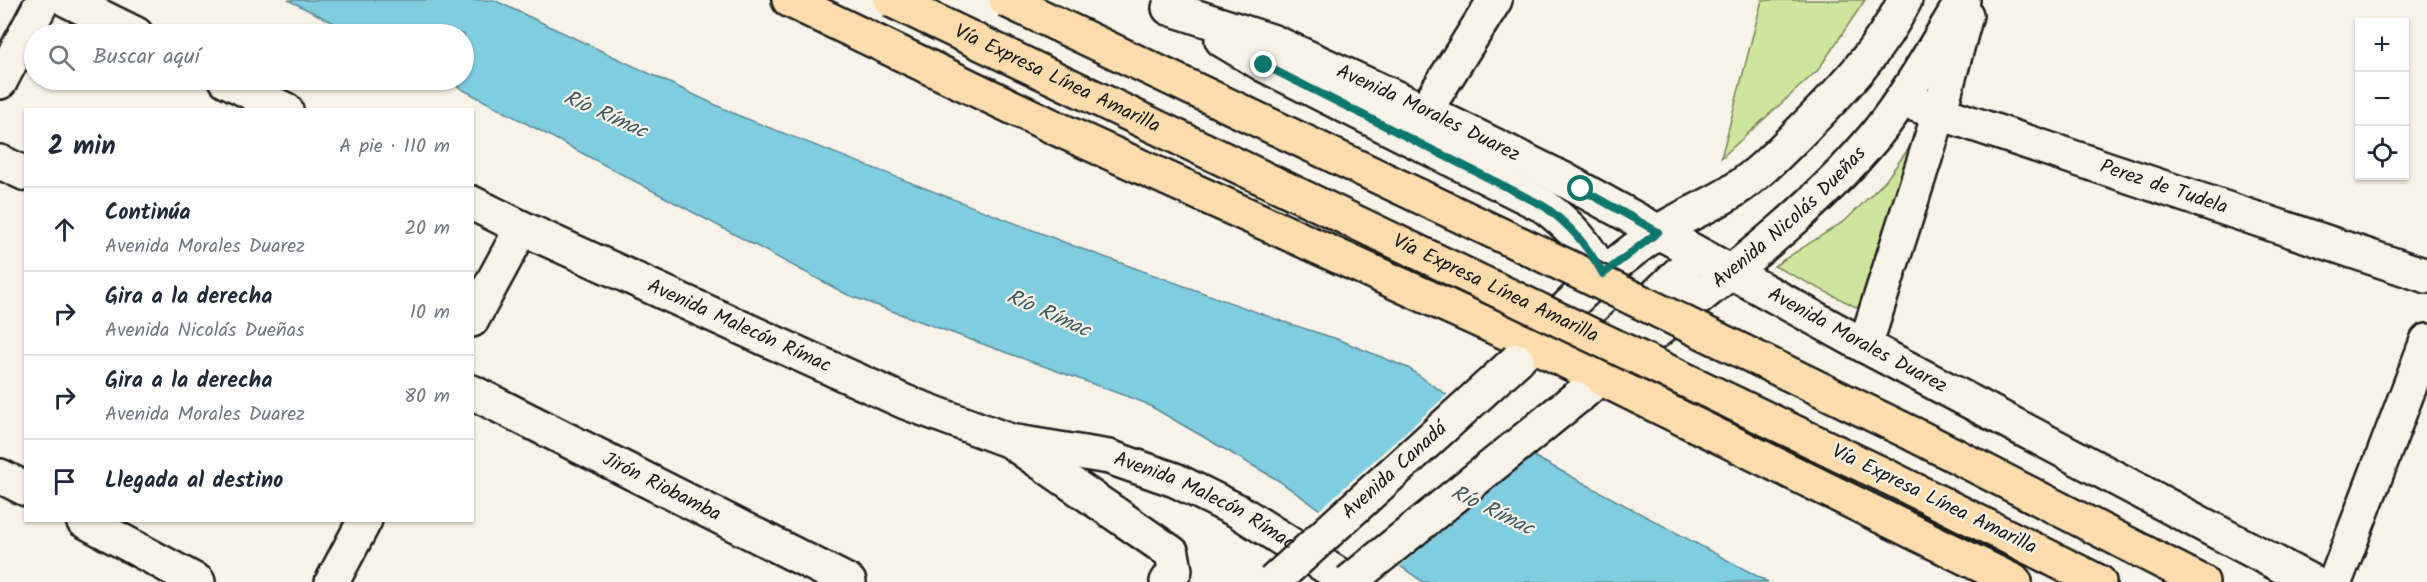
<!DOCTYPE html>
<html lang="es">
<head>
<meta charset="utf-8">
<style>
  :root { --surface:#fff; --page:#f2f2f3; --text:#1f2937; --muted:#747a83; --line:#e0e1e3 }
  body { margin:0; font-family:Kalam,sans-serif; background:var(--page); color:var(--text) }
  .controls { position:absolute; right:18px; top:18px; display:grid; overflow:hidden; border-radius:0px; box-shadow:0 2px 4px #0004 }
  .controls button { width:54px; height:54px; display:grid; place-items:center; padding:0; border:0; border-bottom:2px solid var(--line); background:var(--surface); color:var(--text); font:30px sans-serif }
  .stop { position:absolute; width:18px; height:18px; margin:-14px; border:4px solid #0f766e; border-radius:50%; background:#fff }
  .stop.end { background:#0f766e; border-color:#fff; box-shadow:0 2px 6px #0008 }
  .list { margin:0; padding:0; list-style:none }
  h2 { display:flex; justify-content:space-between; align-items:center; height:78px; margin:0; padding:0 24px; font-size:26px }
  h2 small { font-size:20px; font-weight:400; color:var(--muted) }
  .list li { display:grid; grid-template-columns:39px 1fr auto; gap:18px; align-items:center; box-sizing:border-box; height:84px; padding:0 24px; border-top:2px solid var(--line) }
  .list b { display:block; font-size:22px; white-space:nowrap }
  .list p { margin:0; font-size:20px; white-space:nowrap; color:var(--muted) }
  .list em { font-size:20px; font-style:normal; color:var(--muted) }
  .icon { flex:none; width:33px; height:33px; fill:none; stroke:currentColor; stroke-width:2; stroke-linecap:round; stroke-linejoin:round }
  .map { position:relative; flex:none; width:2427px; height:582px; overflow:hidden }
  .search { position:absolute; background:var(--surface); box-shadow:0 2px 4px #0004; left:24px; top:24px; width:450px; height:66px; display:flex; align-items:center; gap:15px; box-sizing:border-box; padding:0 21px; border-radius:33px; color:var(--muted); font-size:22px }
  .panel { position:absolute; background:var(--surface); box-shadow:0 2px 4px #0004; left:24px; top:108px; width:450px; height:414px; border-radius:0px }
  .map>svg:first-child { display:block }
</style>
</head>
<body>
<div class="map">
<svg width="2427" height="582" viewBox="0 0 2427 582">
  <rect width="100%" height="100%" fill="#f7f3e8"/>
  <filter id="ink" filterUnits="userSpaceOnUse"><feTurbulence type="fractalNoise" baseFrequency=".0167" numOctaves="2"/><feDisplacementMap in="SourceGraphic" scale="12" xChannelSelector="R" yChannelSelector="G"/><feConvolveMatrix kernelMatrix="1 2 1 2 8 2 1 2 1" color-interpolation-filters="sRGB"/></filter>
  <g filter="url(#ink)">
    <path fill="#cee69b" stroke="#75815c" stroke-width="1.5" d="M1762,0H1865L1818,70L1721,158Z
      M1936,110L1866,312L1774,266L1846,220L1886,180Z"/>
    <path fill="#80cde0" stroke="#588692" stroke-width="1.5" d="M288,0H494L737,115L1074,246L1281,321L1337,339L1408,368L1537,458L1768,582H1423L1276,479L1145,403L848,295L445,80H464V34H356Z"/>
    <path fill="#f7f3e8" d="M1449,393L1530,450L1397,569L1317,512Z"/>
    <g fill="none" stroke-linecap="round" stroke-linejoin="round">
      <g stroke="#1c1c1c" stroke-width="38">
        <g id="street">
          <path d="M67,0L136,34"/>
          <path d="M226,80L286,110"/>
          <path d="M0,82L43,0"/>
          <path id="s1" d="M1902,100L2427,276"/>
          <path d="M1425,111L1495,0"/>
          <path d="M0,162L26,174"/>
          <path id="s2" d="M472,203L522,228L905,402L1010,441L1109,457L1175,480L1238,511L1350,582"/>
          <path d="M472,320L522,228"/>
          <path id="s3" d="M472,392L849,582"/>
          <path d="M1017,446L1172,553L1175,570L1167,582"/>
          <path d="M0,476L26,489"/>
          <path d="M83,520L198,582"/>
          <path d="M332,582L365,520"/>
          <path d="M2335,582L2427,341"/>
        </g>
      </g>
      <g stroke="#1c1c1c" stroke-width="38">
        <g id="secondary">
          <path id="s4" d="M1169,8L1274,42L1425,111L1561,178L1865,346L2312,582"/>
          <path d="M1222,40L1264,65L1544,206C1572,227 1586,244 1603,274"/>
          <path d="M1865,346L1939,114L1966,15"/>
          <path d="M1517,360C1558,313 1604,270 1654,235C1677,218 1709,207 1733,191C1759,174 1780,152 1801,131C1842,90 1879,52 1905,0"/>
          <path d="M1597,367L1599,350L1698,255"/>
          <path id="s5" d="M1579,396C1676,309 1790,238 1874,137C1908,95 1935,46 1963,0"/>
        </g>
      </g>
      <g stroke="#1c1c1c" stroke-width="38">
        <path id="highway" d="M789,0L1058,129L1531,344L2015,582
          M1913,434L2202,582
          M1886,476L2099,582"/>
      </g>
      <use href="#street" stroke="#f7f3e8" stroke-width="33"/>
      <use href="#secondary" stroke="#f7f3e8" stroke-width="33"/>
      <use href="#highway" stroke="#fcdcac" stroke-width="33"/>
      <g stroke="#1c1c1c" stroke-width="38" stroke-linecap="butt">
        <g id="secondary-bridge">
          <path id="s6" d="M1273,582L1517,360"/>
          <path d="M1349,582L1576,398"/>
        </g>
      </g>
      <g stroke="#1c1c1c" stroke-width="38" stroke-linecap="butt">
        <g id="highway-bridge">
          <path id="s7" d="M891,0L1886,476"/>
          <path d="M1006,0L1581,273L1913,434"/>
        </g>
      </g>
      <use href="#secondary-bridge" stroke="#f7f3e8" stroke-width="33"/>
      <use href="#highway-bridge" stroke="#fcdcac" stroke-width="33"/>
    </g>
  </g>
  <g fill="none" stroke-linecap="round" stroke-linejoin="round" filter="url(#ink)">
    <path stroke="#0f766e" stroke-width="8" d="M1264,65L1544,206C1572,227 1586,244 1603,274L1658,232L1581,189"/>
  </g>
  <g text-anchor="middle" dominant-baseline="central" stroke-width="4.5" stroke-linejoin="round" paint-order="stroke">
    <g font-size="20" fill="#1c1c1c" stroke="#f7f3e8">
      <text stroke="none"><textPath href="#s7" startOffset="184">Vía Expresa Línea Amarilla</textPath></text>
      <text stroke="none"><textPath href="#s4" startOffset="280">Avenida Morales Duarez</textPath></text>
      <text stroke="none"><textPath href="#s1" startOffset="276">Perez de Tudela</textPath></text>
      <text stroke="none"><textPath href="#s5" startOffset="276">Avenida Nicolás Dueñas</textPath></text>
      <text stroke="none"><textPath href="#s7" startOffset="670">Vía Expresa Línea Amarilla</textPath></text>
      <text stroke="none"><textPath href="#s2" startOffset="294">Avenida Malecón Rímac</textPath></text>
      <text stroke="none"><textPath href="#s4" startOffset="766">Avenida Morales Duarez</textPath></text>
      <text stroke="none"><textPath href="#s6" startOffset="165">Avenida Canadá</textPath></text>
      <text stroke="none"><textPath href="#s3" startOffset="212">Jirón Riobamba</textPath></text>
      <text transform="translate(1934 500) rotate(26)">Vía Expresa Línea Amarilla</text>
      <text stroke="none"><textPath href="#s2" startOffset="794">Avenida Malecón Rímac</textPath></text>
    </g>
    <g font-size="21" font-style="italic" fill="#3f5a61" stroke="#f7f3e8">
      <text transform="translate(605 115) rotate(24)">Río Rímac</text>
      <text transform="translate(1048 314) rotate(24)">Río Rímac</text>
      <text transform="translate(1492 511) rotate(26)">Río Rímac</text>
    </g>
  </g>
</svg>
<div class="controls">
<button>+</button>
<button>−</button>
<button><svg class="icon" aria-label="locate" viewBox="0 0 24 24"><circle cx="12" cy="12" r="6"/><path d="M12 2v4M12 18v4M2 12h4M18 12h4"/></svg></button>
</div>
<div class="stop" style="left:1581px;top:189px"></div>
<div class="stop end" style="left:1264px;top:65px"></div>
<div class="search"><svg class="icon" aria-label="search" viewBox="0 0 24 24"><circle cx="10" cy="10" r="6"/><path d="M15 15l6 6"/></svg>Buscar aquí</div>
<section class="panel">
<h2>2 min<small>A pie · 110 m</small></h2>
<ul class="list">
<li><svg class="icon" aria-label="ahead" viewBox="0 0 24 24"><path d="M12 20V5M6 11l6-6 6 6"/></svg><div><b>Continúa</b><p>Avenida Morales Duarez</p></div><em>20 m</em></li>
<li><svg class="icon" aria-label="right" viewBox="0 0 24 24"><path d="M7 20v-9h11M14 6l5 5-5 5"/></svg><div><b>Gira a la derecha</b><p>Avenida Nicolás Dueñas</p></div><em>10 m</em></li>
<li><svg class="icon" aria-label="right" viewBox="0 0 24 24"><path d="M7 20v-9h11M14 6l5 5-5 5"/></svg><div><b>Gira a la derecha</b><p>Avenida Morales Duarez</p></div><em>80 m</em></li>
<li><svg class="icon" aria-label="arrive" viewBox="0 0 24 24"><path d="M6 21V4h12l-3 4 3 4H6"/></svg><div><b>Llegada al destino</b></div></li>
</ul>
</section>
</div>
</body>
</html>
